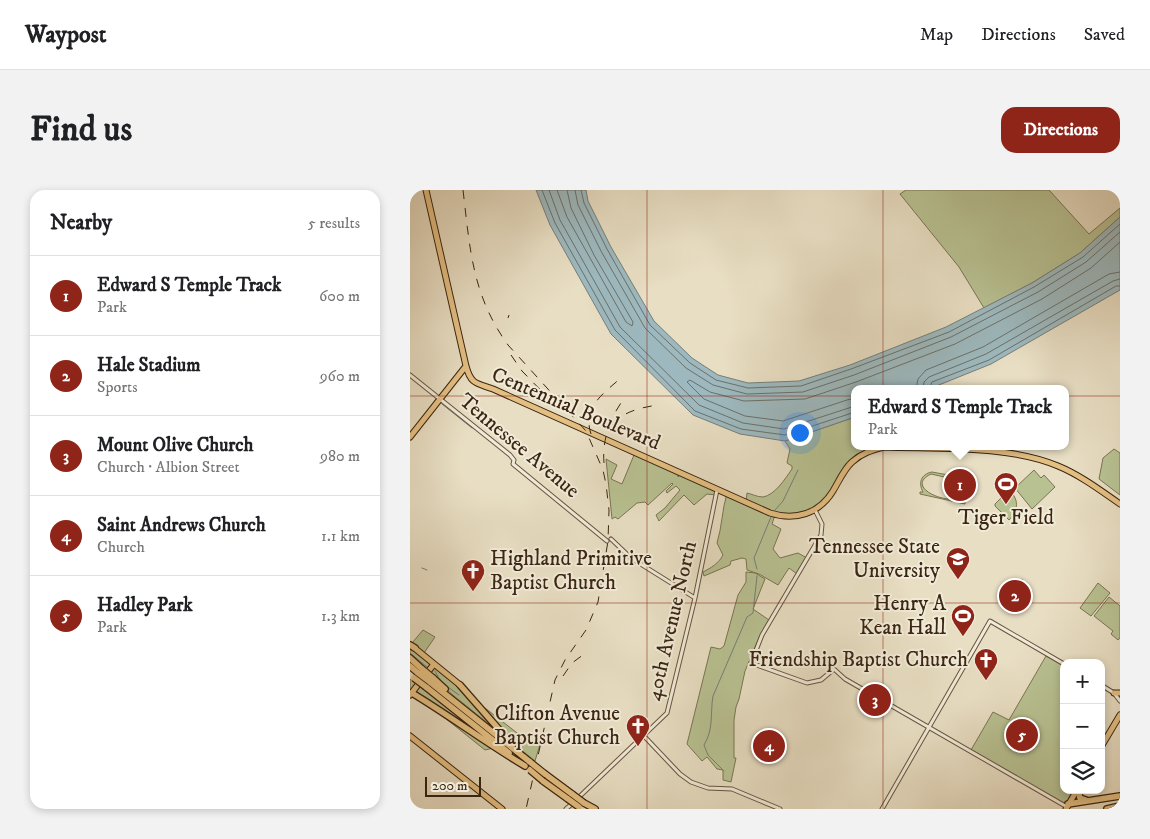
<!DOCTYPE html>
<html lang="en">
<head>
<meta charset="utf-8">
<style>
  :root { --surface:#fff; --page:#f2f2f2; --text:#202124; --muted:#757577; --line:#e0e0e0; --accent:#8f2418 }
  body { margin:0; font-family:"IM FELL DW Pica",serif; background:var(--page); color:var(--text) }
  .controls { position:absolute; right:15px; bottom:15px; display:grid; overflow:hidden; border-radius:10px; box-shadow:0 2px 8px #0003 }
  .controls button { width:45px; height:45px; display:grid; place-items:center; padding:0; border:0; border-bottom:1px solid var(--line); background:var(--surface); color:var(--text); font:25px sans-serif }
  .scale { position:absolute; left:15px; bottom:12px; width:56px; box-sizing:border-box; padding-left:5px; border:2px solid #3b2612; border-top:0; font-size:14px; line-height:18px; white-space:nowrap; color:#3b2612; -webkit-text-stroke:4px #f0ead8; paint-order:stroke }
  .you { position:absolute; left:389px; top:242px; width:18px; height:18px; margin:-12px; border:4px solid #fff; border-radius:50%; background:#1a73e8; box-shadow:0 0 0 8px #1a73e833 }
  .badge { display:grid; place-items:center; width:32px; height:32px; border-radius:50%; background:var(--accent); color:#fff; font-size:16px; font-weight:700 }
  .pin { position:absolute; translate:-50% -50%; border:2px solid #fff; box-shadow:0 1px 5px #0006 }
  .popup { position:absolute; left:441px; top:195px; width:218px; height:65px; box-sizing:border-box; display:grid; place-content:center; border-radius:10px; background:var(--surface); filter:drop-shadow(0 1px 4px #0005); font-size:16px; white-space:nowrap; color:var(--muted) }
  .popup b { font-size:19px; color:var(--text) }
  .popup::after { content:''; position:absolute; left:50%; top:100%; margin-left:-10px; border:10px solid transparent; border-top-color:var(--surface) }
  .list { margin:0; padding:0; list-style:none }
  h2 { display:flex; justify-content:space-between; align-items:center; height:65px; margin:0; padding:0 20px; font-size:21px }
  h2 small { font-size:16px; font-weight:400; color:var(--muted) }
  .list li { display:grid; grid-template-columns:32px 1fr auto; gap:15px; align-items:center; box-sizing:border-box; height:80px; padding:0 20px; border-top:1px solid var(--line) }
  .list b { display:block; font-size:19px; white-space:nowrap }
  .list p { margin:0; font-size:16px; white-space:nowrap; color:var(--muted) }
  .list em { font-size:16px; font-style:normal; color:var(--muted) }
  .icon { flex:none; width:28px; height:28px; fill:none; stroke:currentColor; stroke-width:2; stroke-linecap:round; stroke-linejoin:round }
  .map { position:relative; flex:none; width:710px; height:619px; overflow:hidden; border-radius:15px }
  header { display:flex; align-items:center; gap:30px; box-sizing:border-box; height:70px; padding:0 25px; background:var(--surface); border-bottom:1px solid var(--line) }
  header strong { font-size:24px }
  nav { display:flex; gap:28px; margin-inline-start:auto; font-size:18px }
  .intro { display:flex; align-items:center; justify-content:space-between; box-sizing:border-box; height:120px; padding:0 30px }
  h1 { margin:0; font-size:35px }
  .button { padding:12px 22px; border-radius:15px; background:var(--accent); color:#fff; font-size:18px; font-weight:700 }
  main { display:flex; gap:30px; padding:0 30px }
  aside { flex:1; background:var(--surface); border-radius:15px; box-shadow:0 2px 8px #0003 }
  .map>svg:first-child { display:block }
</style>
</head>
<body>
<header>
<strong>Waypost</strong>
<nav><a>Map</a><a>Directions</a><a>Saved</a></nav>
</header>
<div class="intro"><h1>Find us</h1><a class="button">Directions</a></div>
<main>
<aside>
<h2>Nearby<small>5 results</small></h2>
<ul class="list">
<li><span class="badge">1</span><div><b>Edward S Temple Track</b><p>Park</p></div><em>600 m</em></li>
<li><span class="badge">2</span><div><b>Hale Stadium</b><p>Sports</p></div><em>960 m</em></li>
<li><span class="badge">3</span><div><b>Mount Olive Church</b><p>Church · Albion Street</p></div><em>980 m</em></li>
<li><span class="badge">4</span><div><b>Saint Andrews Church</b><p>Church</p></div><em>1.1 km</em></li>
<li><span class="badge">5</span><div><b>Hadley Park</b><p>Park</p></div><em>1.3 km</em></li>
</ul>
</aside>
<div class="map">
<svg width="710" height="619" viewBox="0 0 710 619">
  <rect width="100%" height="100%" fill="#e8dec3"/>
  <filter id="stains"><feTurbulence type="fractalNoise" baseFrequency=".004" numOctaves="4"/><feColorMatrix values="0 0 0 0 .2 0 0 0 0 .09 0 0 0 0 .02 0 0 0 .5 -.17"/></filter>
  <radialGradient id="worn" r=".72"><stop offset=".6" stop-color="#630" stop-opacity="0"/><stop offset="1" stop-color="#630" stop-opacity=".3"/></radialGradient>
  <path fill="#b8c192" stroke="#7a7452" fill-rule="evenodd" d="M496,0H639L679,44L710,18V27L670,63L622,93L574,118L549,77L490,4Z
    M445,227V256H512L474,257L442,272L423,302L398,323L365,325L362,334L371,339L363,359L370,368L388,363L397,368L387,384L379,378L368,395L349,384L337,380L336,369L332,368L321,371L320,375L294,386L293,382C301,378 309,373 313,365L307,353C312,337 312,320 317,303L336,312L337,303C342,304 347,307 353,307C365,305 375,289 382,279V276L377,273L380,259L375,251Z
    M217,259L268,284V287L272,283L307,299L306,305L297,304L284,315L274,305L249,331L246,325L255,318L270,300L266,296L257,303L256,301L263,294L262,293L238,315L235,312L227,313L208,329L205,327L202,329L196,269L207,275L201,289L212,294L224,265L216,261Z
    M704,259L710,263V305L689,289L693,268Z
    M624,280L631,288L634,285L645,297L622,319L605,298Z
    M522,282L549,287L556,291C561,299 560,306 552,311L555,312V314L510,304V302H513C508,293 511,284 522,282ZM521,284L552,291L556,297L555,305C543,318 492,298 521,284Z
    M599,300C609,309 609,320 599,330L585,316V314Z
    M336,382L345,383L355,389L343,419L359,430L349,448L335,481L329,509L326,517L324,530V568H326L321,592L313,590V580L307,579L297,567L292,571L277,554L301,457L310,459L314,456L328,405L336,392Z
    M612,389L622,402L598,422L588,410Z
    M688,393L700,403L681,426L670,418Z
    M699,407L710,416V448L708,450L701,444L703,441L684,426Z
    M13,440L25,447L14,463L2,453Z
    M0,457L48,497L120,553L131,551L125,571L44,506L0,466Z
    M636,466L654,476V600H663L655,615L561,560L583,522L599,530Z
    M0,489L88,557L75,560L0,500Z"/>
  <path fill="#9db9bf" stroke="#767e7a" d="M126,0H176L178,11L201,57L244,131L282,168L308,185L338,193L389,191L440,175L536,137L622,93L670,63L710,27V100L581,174L519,199H445V227L375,251L330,244L283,225L201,144L140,35Z"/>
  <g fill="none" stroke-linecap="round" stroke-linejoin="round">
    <path stroke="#6c7068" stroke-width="1" d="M132,0L145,33L205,140L285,221L331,239L375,245L445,222
      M139,0L150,30L210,137L289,215L333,233L374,239L445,216
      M147,0L157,27L216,132L222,136L223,132L184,65L161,18L157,0
      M165,0L168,15L191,61L235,138L276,178L303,195L337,204L393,202L444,185L541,147L628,102L676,72L710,42
      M171,0L174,13L197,59L240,135L280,173L306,190L338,198L391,196L441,179L539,142L624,97L673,67L710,34
      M506,199L508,189L516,180L573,157L699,84L710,82
      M513,199L514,192L519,187L576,164L703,91L710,89
      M519,199L522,192L579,170L706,96H710
      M445,208L437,210L373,231L335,226L294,209L277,192L280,190L300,202L334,211L395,209L446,192L545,154L632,109L681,78L710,52"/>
    <path stroke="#767e7a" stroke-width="1" d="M32,214L62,238
      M135,274L160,297
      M365,320L373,311L388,280
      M12,378L17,380
      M347,379L344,368L361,327
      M0,463L17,477
      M25,481L31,492L49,505
      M314,581L298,565L294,555C304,539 300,523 303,506L337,427L343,423L347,386"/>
    <g stroke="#66543e" stroke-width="5">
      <path id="minor" d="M0,185L100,265L104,270L103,274L197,351
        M405,320L412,334L411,345L352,445L341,473L397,493L411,490L424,479L435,489L657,617
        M201,349L221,368L285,408
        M691,495L704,503L710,511
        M233,545L270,584L281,592L298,598L322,599L370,619
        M168,608L257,523L285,408L307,300
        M156,619L164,612
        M472,619L580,431L654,474"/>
    </g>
    <g stroke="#3b2612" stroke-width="7">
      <path id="major" d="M16,0L56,176C61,195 67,193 83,199L360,323C385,331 409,324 423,301C429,291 434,279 442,272C452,263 462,260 474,257C527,259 599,255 648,276C670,285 690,300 710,314
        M0,247L56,176
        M2,456L50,495
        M704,503H710
        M0,505L24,474
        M0,546L92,619
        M691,557L710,525
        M656,619L667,600"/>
    </g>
    <g stroke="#3b2612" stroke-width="8">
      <path id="highway" d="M0,455L5,458
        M0,468L12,479
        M0,476L8,483
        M23,488L35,499
        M20,492L120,572
        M50,495L100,552
        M16,497L99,563
        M2,503C40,526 76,553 115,576
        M135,584L162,604
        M133,591L158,609
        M668,600L670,608L676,610
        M174,613L185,619
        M658,614L710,606
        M697,619L710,616"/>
    </g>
    <use href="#minor" stroke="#f0ead8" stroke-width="3"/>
    <use href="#major" stroke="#e4bf82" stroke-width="5"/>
    <use href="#highway" stroke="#e4bf82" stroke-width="5.5"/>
    <path stroke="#3b2612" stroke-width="1" stroke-dasharray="9 9" stroke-linecap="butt" d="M53,0C60,59 62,105 98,155L176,241L193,280L196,294L199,320L198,351L188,412L176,440L155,470L145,490L116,619
      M98,128L99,125
      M101,165L112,181L147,217
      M202,235C214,221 230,218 247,215
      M181,244C172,217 194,203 212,187
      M194,273C192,250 200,228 213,210
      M153,486L162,473L177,462"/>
    <g stroke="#3b2612" stroke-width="8" stroke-linecap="butt">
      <path id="highway-bridge" d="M12,479L23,488
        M8,483L20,492
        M4,488L16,497
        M120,572L135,584
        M120,580L133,591
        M162,604L174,613
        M158,609L169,617"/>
    </g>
    <use href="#highway-bridge" stroke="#e4bf82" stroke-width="5.5"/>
  </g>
  <path fill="none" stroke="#8f2418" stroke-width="1" stroke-opacity="0.55" d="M237,0V619M473,0V619M0,206H710M0,413H710"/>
  <defs>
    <g id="stadium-pin" transform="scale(1.25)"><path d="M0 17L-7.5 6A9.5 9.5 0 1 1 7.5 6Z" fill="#8f2418" stroke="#f0ead8"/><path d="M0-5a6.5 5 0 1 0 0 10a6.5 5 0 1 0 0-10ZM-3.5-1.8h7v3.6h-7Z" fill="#fff"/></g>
    <g id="university-pin" transform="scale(1.25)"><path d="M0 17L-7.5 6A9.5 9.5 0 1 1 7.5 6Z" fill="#8f2418" stroke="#f0ead8"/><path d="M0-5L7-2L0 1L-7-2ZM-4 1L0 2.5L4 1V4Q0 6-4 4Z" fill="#fff"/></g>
    <g id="church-pin" transform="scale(1.25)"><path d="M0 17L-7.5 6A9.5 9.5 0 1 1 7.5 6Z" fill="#8f2418" stroke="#f0ead8"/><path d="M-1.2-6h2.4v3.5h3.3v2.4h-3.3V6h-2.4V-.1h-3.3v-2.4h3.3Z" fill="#fff"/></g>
  </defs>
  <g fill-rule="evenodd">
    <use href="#stadium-pin" x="596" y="294"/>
    <use href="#university-pin" x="548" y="369"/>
    <use href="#church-pin" x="63" y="381"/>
    <use href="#stadium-pin" x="553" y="426"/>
    <use href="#church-pin" x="576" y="470"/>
    <use href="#church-pin" x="228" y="536"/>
  </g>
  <g text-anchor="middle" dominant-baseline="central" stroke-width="4" stroke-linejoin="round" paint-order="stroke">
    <g font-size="21" fill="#3b2612" stroke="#f0ead8">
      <text transform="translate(166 219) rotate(23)">Centennial Boulevard</text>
      <text transform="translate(109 256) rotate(40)">Tennessee Avenue</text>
      <text transform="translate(262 431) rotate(-77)">40th Avenue North</text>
    </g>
    <g font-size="21" fill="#3b2612" stroke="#f0ead8" text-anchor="end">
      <text x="596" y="328" text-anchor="middle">Tiger Field</text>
      <text x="530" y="357">Tennessee State<tspan x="530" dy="24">University</tspan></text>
      <text x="80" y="369" text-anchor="start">Highland Primitive<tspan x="80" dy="24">Baptist Church</tspan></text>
      <text x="536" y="414">Henry A<tspan x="536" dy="24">Kean Hall</tspan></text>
      <text x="558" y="470">Friendship Baptist Church</text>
      <text x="210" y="524">Clifton Avenue<tspan x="210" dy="24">Baptist Church</tspan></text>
    </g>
  </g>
  <rect width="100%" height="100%" filter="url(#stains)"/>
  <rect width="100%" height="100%" fill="url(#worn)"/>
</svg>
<div class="controls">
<button>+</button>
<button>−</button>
<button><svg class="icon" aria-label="layers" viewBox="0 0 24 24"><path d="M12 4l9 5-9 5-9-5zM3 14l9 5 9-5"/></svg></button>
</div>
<div class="scale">200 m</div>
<div class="you"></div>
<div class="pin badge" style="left:550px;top:295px">1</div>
<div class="popup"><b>Edward S Temple Track</b>Park</div>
<div class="pin badge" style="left:605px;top:406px">2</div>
<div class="pin badge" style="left:465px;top:510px">3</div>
<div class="pin badge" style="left:359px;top:556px">4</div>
<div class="pin badge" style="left:612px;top:545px">5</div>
</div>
</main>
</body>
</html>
